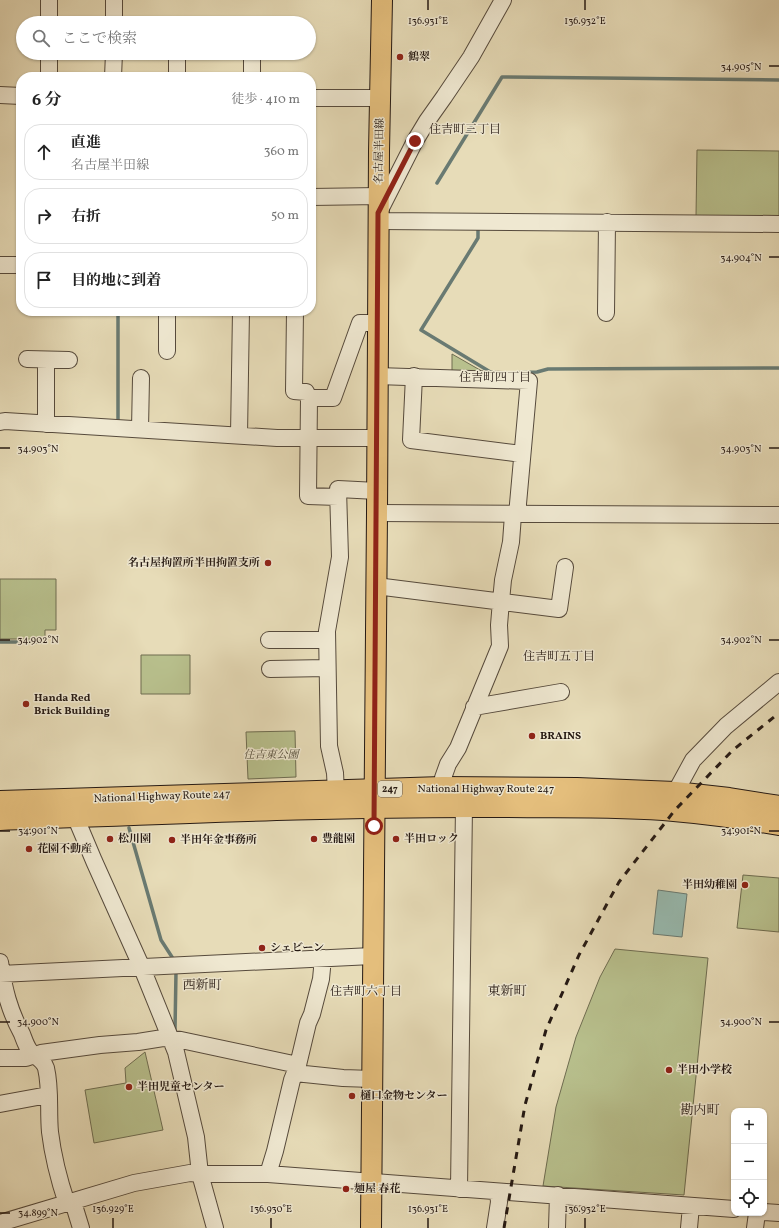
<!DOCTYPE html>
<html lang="ja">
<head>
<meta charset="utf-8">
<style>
  :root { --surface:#fff; --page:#f2f2f2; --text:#222; --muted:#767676; --line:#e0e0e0 }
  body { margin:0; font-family:Vollkorn,"Noto Serif JP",serif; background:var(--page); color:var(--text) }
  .controls { position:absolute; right:12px; bottom:12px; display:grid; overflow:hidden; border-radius:8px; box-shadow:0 1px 3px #0004 }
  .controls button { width:36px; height:36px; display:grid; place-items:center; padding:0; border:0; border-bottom:1px solid var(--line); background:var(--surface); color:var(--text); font:20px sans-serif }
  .stop { position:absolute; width:12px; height:12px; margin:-9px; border:3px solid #8f2418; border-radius:50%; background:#fff }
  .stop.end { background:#8f2418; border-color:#fff; box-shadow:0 1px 4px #0008 }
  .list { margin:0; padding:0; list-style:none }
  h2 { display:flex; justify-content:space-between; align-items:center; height:52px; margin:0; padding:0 16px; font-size:17px }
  h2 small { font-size:13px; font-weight:400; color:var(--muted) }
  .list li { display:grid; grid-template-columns:26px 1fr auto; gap:12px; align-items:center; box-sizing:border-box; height:56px; margin:0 8px 8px; padding:0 8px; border:1px solid var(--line); border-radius:16px }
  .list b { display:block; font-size:15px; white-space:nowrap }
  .list p { margin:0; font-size:13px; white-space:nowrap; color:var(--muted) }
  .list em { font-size:13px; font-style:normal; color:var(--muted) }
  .icon { flex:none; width:22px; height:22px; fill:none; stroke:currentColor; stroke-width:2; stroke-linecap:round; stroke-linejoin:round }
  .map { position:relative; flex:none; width:779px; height:1228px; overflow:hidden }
  .search { position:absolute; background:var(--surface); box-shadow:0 1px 3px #0004; left:16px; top:16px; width:300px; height:44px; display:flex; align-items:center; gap:10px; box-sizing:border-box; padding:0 14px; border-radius:22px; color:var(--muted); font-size:15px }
  .panel { position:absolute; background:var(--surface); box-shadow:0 1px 3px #0004; left:16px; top:72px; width:300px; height:244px; border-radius:16px }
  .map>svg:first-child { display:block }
</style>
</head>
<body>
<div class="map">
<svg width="779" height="1228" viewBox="0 0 779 1228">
  <rect width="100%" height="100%" fill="#e7dcb8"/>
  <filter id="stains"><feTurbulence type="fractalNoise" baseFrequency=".005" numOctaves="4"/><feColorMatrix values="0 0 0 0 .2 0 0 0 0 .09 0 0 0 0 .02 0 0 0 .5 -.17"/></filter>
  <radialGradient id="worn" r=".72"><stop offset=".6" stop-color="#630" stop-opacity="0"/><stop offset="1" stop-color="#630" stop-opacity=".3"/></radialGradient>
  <path fill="#b8c08d" stroke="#6e6c50" d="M697,150L779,151V216L778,217L696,216Z
    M452,354L487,374L452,372Z
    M0,579H56V630H45V639H0Z
    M141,655H190V694H141Z
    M295,731L296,777L248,779L246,732Z
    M743,875L779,878V932L737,928Z
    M615,949L708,958L684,1195L543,1186L556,1107L576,1037L600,977Z
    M145,1052L163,1130L94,1143L85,1090L126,1083L125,1068Z"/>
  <path fill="#97bbb1" stroke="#697a72" d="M658,890L687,894L682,937L653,934Z"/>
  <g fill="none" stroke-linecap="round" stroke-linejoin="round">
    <path stroke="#697a72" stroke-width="3.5" d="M437,183L502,77L779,80
      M478,228V238L421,330L492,373
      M118,311V421
      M511,373L537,372L548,369L779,368
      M0,642H46
      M129,828L161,940L172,957
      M175,1030L176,972"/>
    <g stroke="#564a3c" stroke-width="18">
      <path id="minor" d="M49,23V0
        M114,23V0
        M49,77V53
        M113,77L114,53
        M177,77V53
        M252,77V53
        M0,95L21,96
        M311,98H381
        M311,197L379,196
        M379,212L415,141L427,121L444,97L471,57L503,0
        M379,221L779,224
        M0,265H21
        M295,311L294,391L306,392L309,398L308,496L338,497
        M606,313L607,222
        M167,351V311
        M27,359L69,360
        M46,360V424
        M377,376L529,381L517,515
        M414,376L411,440L522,454
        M309,398H333L360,323H377
        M0,422L5,421L277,438H376
        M140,429L141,378
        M239,435L241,311
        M377,513L779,515
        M376,586L559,609L565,567
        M269,640H327
        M270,669L327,668
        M474,707L561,692
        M442,788L443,778L448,764L458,748L500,646L499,625L501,601L503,580L511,542L513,515
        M336,792L335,773L329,746L327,631L340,557L338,489L377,491
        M675,793L693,760L726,726L779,682
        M75,816L94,861L142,968L176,1052L196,1137L200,1174L215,1228
        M0,962C4,989 9,1010 22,1034C24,1039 26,1046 30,1051C35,1057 43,1059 46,1068C51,1089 48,1111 50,1132C53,1157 59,1180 67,1204
        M0,974L372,956
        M0,1058H26L41,1053L100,1045L138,1042L163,1038L181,1040L298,1065
        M295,1073L343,1078L372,1079
        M0,1104L48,1095
        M268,1174L275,1151L292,1080L298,1065L308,1023L312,1014L321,979L323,958
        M459,1189L464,806
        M73,1202L81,1228
        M764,1212L779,1213
        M0,1223L134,1183L190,1173L200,1174H268L734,1209
        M495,1228L499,1202L498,1192
        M557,1228L558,1195
        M689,1228L691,1206
        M755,1228L757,1213"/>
    </g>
    <g stroke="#251913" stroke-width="22">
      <path id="major" d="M371,1228L377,513L379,151L382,0"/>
    </g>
    <g stroke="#251913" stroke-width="24">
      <path id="highway" d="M0,802L442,788L577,789L675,793L729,799L779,807
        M0,819C167,813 334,805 502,806C559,807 617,805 674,810C709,813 744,818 779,824"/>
    </g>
    <use href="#minor" stroke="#efe8d1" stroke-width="16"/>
    <use href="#major" stroke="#e4be7c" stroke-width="20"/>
    <use href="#highway" stroke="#e4be7c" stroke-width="22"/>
    <path stroke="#251913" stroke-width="3" stroke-dasharray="7 7" stroke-linecap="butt" d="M504,1228L525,1105L546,1030L579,955L619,882L675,810L733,750L779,713"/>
  </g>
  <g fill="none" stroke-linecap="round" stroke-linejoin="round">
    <path stroke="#8f2418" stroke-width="5" d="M374,826L378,213L415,141"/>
  </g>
  <path fill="none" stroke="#251913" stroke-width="1.5" d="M428,0V10M585,0V10M769,66H779M769,257H779M0,448H10M769,448H779M0,640H10M769,640H779M0,831H10M769,831H779M0,1022H10M769,1022H779M0,1213H10M113,1218V1228M271,1218V1228M428,1218V1228M585,1218V1228"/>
  <g fill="#8f2418" stroke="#efe8d1" stroke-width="1.5">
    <circle cx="400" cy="57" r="4"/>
    <circle cx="268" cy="563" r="4"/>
    <circle cx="26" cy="704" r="4"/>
    <circle cx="532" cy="736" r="4"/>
    <circle cx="110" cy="839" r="4"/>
    <circle cx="314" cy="839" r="4"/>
    <circle cx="396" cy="839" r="4"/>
    <circle cx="172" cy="840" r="4"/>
    <circle cx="29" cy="849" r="4"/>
    <circle cx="745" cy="885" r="4"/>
    <circle cx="262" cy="948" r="4"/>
    <circle cx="669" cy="1070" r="4"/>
    <circle cx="129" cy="1087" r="4"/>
    <circle cx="352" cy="1096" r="4"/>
    <circle cx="346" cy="1189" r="4"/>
  </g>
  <g text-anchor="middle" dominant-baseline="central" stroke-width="3" stroke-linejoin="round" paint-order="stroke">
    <rect fill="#efe8d1" stroke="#62574c" stroke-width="1" x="378" y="781" width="24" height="16" rx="3"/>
    <g font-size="10" font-weight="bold" fill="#251913">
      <text x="390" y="789">247</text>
    </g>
    <g font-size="11" font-weight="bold" fill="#251913" stroke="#efe8d1" text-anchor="start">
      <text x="408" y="57">鶴翠</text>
      <text x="260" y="563" text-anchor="end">名古屋拘置所半田拘置支所</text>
      <text x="34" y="698">Handa Red<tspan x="34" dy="13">Brick Building</tspan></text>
      <text x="540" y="736">BRAINS</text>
      <text x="118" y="839">松川園</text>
      <text x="322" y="839">豊龍園</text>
      <text x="404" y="839">半田ロック</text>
      <text x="180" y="840">半田年金事務所</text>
      <text x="37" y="849">花園不動産</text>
      <text x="737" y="885" text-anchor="end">半田幼稚園</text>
      <text x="270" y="948">シェビーン</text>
      <text x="677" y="1070">半田小学校</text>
      <text x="137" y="1087">半田児童センター</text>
      <text x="360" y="1096">樋口金物センター</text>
      <text x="354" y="1189">麺屋 春花</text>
    </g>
    <g font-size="11" fill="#251913" stroke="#efe8d1">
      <text transform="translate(380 151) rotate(-89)">名古屋半田線</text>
      <text x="486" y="789">National Highway Route 247</text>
      <text transform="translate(162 797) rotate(-2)">National Highway Route 247</text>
    </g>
    <g font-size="11" font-style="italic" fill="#514b38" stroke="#efe8d1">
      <text x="271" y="755">住吉東公園</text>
    </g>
    <g font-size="12" fill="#251913" stroke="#efe8d1">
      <text x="465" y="130">住吉町三丁目</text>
      <text x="495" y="378">住吉町四丁目</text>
      <text x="559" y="657">住吉町五丁目</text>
      <text x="366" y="992">住吉町六丁目</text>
    </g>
    <g font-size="13" fill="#251913" stroke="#efe8d1">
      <text x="202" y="986">西新町</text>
      <text x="507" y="992">東新町</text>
      <text x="700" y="1111">勘内町</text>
    </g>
  </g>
  <g font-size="10" text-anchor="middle" fill="#251913" stroke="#efe8d1" stroke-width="3" stroke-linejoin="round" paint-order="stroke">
    <text x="428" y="24">136.931°E</text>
    <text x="585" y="24">136.932°E</text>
    <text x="741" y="70">34.905°N</text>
    <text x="741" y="261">34.904°N</text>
    <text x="38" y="452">34.903°N</text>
    <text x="741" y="452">34.903°N</text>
    <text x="38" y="643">34.902°N</text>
    <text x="741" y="643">34.902°N</text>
    <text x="38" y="834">34.901°N</text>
    <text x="741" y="834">34.901°N</text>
    <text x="38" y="1025">34.900°N</text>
    <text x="741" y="1025">34.900°N</text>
    <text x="113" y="1212">136.929°E</text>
    <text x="271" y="1212">136.930°E</text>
    <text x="428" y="1212">136.931°E</text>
    <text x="585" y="1212">136.932°E</text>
    <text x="38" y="1216">34.899°N</text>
  </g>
  <rect width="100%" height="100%" filter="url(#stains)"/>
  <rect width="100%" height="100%" fill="url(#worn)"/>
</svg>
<div class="controls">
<button>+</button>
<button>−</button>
<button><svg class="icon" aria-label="locate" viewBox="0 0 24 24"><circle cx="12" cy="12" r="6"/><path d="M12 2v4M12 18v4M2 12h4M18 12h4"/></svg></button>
</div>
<div class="stop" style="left:374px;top:826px"></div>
<div class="stop end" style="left:415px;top:141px"></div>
<div class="search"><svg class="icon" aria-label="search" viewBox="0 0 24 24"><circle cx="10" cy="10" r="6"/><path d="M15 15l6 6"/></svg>ここで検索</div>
<section class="panel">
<h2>6 分<small>徒歩 · 410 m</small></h2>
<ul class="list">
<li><svg class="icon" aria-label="ahead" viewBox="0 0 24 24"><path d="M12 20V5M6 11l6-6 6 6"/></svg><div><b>直進</b><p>名古屋半田線</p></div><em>360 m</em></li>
<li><svg class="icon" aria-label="right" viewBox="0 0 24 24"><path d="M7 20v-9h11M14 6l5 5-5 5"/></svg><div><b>右折</b></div><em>50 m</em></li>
<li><svg class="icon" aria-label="arrive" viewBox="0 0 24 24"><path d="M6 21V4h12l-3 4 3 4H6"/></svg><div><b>目的地に到着</b></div></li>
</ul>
</section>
</div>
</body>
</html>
